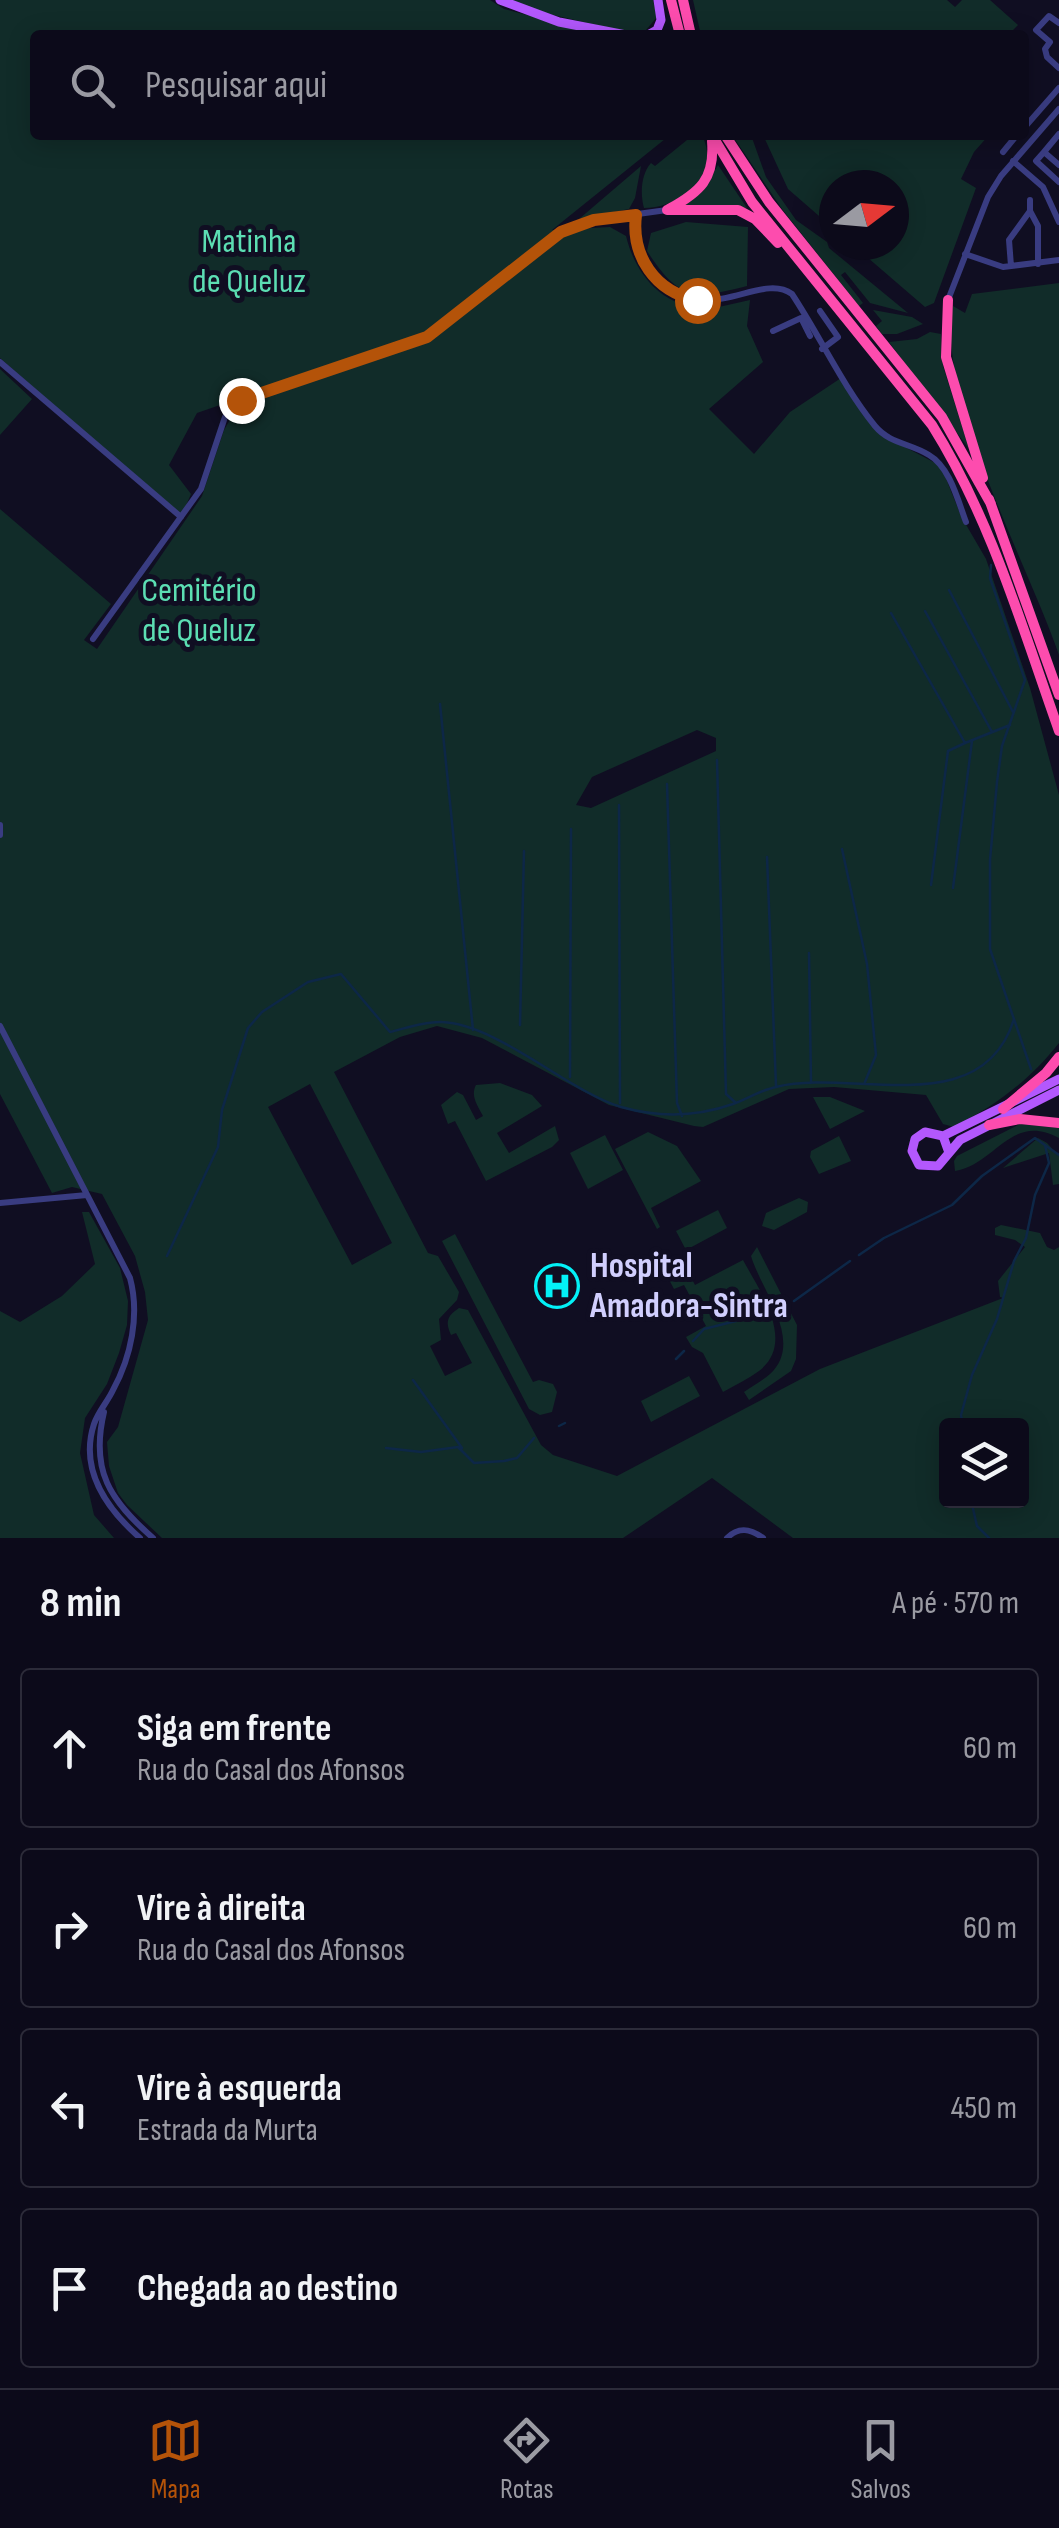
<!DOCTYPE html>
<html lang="pt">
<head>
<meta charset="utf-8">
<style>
  :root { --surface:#0c0a1a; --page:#1a1827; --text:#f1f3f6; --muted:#9a9aa2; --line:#2c2b39; --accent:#b45309 }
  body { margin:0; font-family:"Sofia Sans Condensed",sans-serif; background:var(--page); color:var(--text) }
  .controls { position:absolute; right:30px; bottom:30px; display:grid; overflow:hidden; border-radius:10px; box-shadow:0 5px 25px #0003 }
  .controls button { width:90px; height:90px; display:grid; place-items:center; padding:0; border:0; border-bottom:2px solid var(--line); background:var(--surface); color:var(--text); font:50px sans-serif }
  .compass { position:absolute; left:819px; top:170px; width:90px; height:90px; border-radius:50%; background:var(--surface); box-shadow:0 5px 25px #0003; rotate:74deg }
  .stop { position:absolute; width:30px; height:30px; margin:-22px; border:8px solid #b45309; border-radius:50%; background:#fff }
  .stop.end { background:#b45309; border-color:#fff; box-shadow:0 2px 10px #0008 }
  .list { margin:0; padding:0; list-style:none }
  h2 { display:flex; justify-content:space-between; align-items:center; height:130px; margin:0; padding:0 40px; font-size:42px }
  h2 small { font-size:32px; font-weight:400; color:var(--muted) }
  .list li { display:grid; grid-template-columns:65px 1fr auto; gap:30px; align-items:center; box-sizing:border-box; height:160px; margin:0 20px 20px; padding:0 20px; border:2px solid var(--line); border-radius:10px }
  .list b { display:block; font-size:38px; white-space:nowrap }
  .list p { margin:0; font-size:32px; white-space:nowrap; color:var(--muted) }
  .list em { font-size:32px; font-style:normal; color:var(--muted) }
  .icon { flex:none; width:55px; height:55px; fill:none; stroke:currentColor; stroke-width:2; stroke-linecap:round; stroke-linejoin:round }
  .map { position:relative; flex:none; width:1059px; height:1538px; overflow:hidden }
  .search { position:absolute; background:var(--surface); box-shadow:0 5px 25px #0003; left:30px; right:30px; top:30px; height:110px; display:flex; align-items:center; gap:25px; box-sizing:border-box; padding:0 35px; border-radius:10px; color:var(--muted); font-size:38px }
  .sheet { height:850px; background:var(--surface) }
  nav { display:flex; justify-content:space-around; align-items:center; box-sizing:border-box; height:140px; border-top:2px solid var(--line); background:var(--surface); font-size:28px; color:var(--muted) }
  nav a { display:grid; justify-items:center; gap:5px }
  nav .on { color:var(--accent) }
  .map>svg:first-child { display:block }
</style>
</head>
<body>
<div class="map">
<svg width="1059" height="1538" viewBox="0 0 1059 1538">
  <rect width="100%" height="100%" fill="#100e22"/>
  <path fill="#112c29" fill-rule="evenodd" d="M0,0H490L504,9L604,35H35V135H670L552,230L610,227L626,236C635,273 661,306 702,308C718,309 734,303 750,300L747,326L763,362L709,409L754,454L790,412L841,378L884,436L941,466L961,516L986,559L1030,688L1059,795V1043C1029,1081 996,1105 954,1127L943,1124L926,1095L834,1087L789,1089L703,1127L694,1126L609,1105L482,1038L437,1026L400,1037L334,1072L428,1253L438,1256L459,1292L457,1300L439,1319L441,1340L430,1346L445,1376L472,1363L456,1333L451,1335C445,1322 447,1316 459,1308L468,1310L541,1445L553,1455L617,1476L820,1369L1003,1298L1000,1297L998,1281L1025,1247L1015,1240L995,1235V1228L1001,1225L1040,1233L1047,1247L1054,1250L1059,1247V1538H793L712,1478L623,1538H162L127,1505L118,1493L109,1466L107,1442L118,1427L148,1320L145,1292L135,1256L102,1194L72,1187L52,1193L0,1094V509L111,604L84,640L97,649L202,496L224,430L234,413L245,404L246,396L197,413L169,465L191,494L181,517L0,358ZM697,730L716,738V751L591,808L576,805L592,777ZM310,1084L392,1243L352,1265L268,1107ZM946,1426H1022V1500H946Z
    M508,0H653L657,17L646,30L636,34L553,15Z
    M693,0H947L955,7L962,0H990L1018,25L1008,35H716L700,31Z
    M684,135H702C722,177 682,207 644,208C640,194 641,174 651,163L655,166L687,140Z
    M732,135H751L766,177L796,220L827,242L829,248L908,313L870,303L845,272L841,275L863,303L859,306L782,209Z
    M763,135H989L974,152L961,179L976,188L934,303L925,307L853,245H894V185H834V229L788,189Z
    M718,165L747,208L684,205L703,191Z
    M641,166L635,198L629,209L579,219Z
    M686,222L748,227L747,286C693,300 678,299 647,251L651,233Z
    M1059,283V655C1029,567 935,394 953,306L965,313L972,294Z
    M873,310L912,317L923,324L897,334H882L876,326L882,321Z
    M930,332L941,334L943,366L969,449L889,342L917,339Z
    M0,369L32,399L0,435Z
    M500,1083L532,1095L542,1106L497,1133L509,1153L555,1126L559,1140L552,1147L486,1181L455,1121L448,1124L441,1105L457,1092L463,1095L476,1120L483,1116C478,1106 470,1096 476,1085Z
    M813,1097H830L865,1111L830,1129Z
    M1020,1124L1059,1128V1138C1011,1112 996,1164 955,1171L954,1161L957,1156Z
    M648,1132L677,1146L701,1181L651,1208L660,1227L657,1229L615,1149Z
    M605,1135L623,1170L588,1189L570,1153Z
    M839,1136L851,1161L819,1174L810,1157L811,1151Z
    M1038,1138L1047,1143L1059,1156V1184L1053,1185L1049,1153L1003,1168Z
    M799,1198L808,1202L807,1212L774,1230L762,1226L766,1213Z
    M718,1210L727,1228L686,1250L676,1231Z
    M82,1212H89L120,1268L128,1301L127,1325L119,1353L107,1384L85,1418L80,1453L94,1515L114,1538H0V1311L20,1322L62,1296L95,1264Z
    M455,1234L533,1382L539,1380L553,1384L557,1392L552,1412L540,1415L529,1409L442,1241Z
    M757,1247L797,1325L796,1359L791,1371L749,1400L744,1392C752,1386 762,1381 770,1374C805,1342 761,1290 751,1256Z
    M743,1260C759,1290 797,1342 759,1371C748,1379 735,1385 723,1392L703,1353L692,1347L686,1337L706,1326L684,1285L674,1289L666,1274L684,1264L695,1285Z
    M689,1376L700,1396L651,1422L641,1401Z"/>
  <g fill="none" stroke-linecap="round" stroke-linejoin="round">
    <path stroke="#0d2747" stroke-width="2.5" d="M991,565L990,578L1025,680L1002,746L997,782L990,860V949L1031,1069
      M949,590L1013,712
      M925,611L992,732
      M891,613L965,743L1010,725
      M440,704L473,1030
      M717,760L726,1094L736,1103
      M667,784L677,1103L682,1116
      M619,805L620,1103
      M842,849L867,964L876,1055L865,1082
      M767,857L776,1086
      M931,885L948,751L965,743
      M953,888L972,741
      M809,953L811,1081
      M520,1025L524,851
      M570,1077L571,829
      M859,1255L884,1238L952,1205L982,1176L1035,1138L1059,1155
      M167,1256L218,1147L222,1110L248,1028L262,1012L308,982L341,974L390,1032C406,1028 426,1021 442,1022C497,1024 568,1091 621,1107C660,1118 696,1117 733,1104C747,1099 761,1090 776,1087C852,1068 982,1123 1014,1019
      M794,1301L850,1261
      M693,1341L704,1329L772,1312
      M676,1359L684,1351
      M413,1380L462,1448
      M559,1426L565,1423
      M963,1426L961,1415L972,1375L997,1319L1014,1261L1026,1238L1035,1195L1049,1163L1045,1145
      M386,1448L421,1452L458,1447L474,1463L504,1461L517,1458L534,1438
      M971,1500L977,1526L989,1538"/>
    <path stroke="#393c81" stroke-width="6" d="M1059,23L1049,16L1036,30L1050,42L1045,49L1047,57L1059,68
      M1024,128L1059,88
      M1003,152L1017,135
      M1044,152L1059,134
      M1013,161L1043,187L1059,222
      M1059,165L1044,152L1036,161L1059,182
      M1030,211V200
      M636,215C633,237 636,257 652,274C705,333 759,270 792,294C821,338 842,385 875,426C890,444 910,443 929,455C950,467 958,501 966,522
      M965,254L1003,267L1059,260
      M1011,266L1009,240L1030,211L1038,226V264
      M948,300L988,197L1001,176L1059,109
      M820,311L838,337L822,349
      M773,331L801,318L810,336
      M0,362L181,517
      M93,639L201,489L225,417L241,400L427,337L561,232L594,220L667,210
      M0,825V835
      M0,1026L130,1278C140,1315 131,1357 113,1390C108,1401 98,1412 94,1424C79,1470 107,1509 140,1538
      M0,1203L87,1195
      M104,1412C90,1471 110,1500 153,1538
      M727,1538C739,1526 751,1529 763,1538"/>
    <path stroke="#b358fd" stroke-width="9" d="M500,0L559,22L626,35
      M648,35L657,30L661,20L658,0
      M943,1136L1059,1079
      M948,1150L943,1136L925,1132L915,1139L912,1151L919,1165L938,1166L960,1140L1059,1090"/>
    <path stroke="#fd4cae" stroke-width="10" d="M671,0L680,35
      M683,0L691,35
      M712,135L752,202L932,425C991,519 1022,627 1059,731
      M725,135L769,202L942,417L991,504
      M669,209C700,192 715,179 712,141
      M667,210H738L755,219L778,243
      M948,300L946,357L983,478
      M989,499L1059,695
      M1003,1109L1046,1073L1059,1057
      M989,1125L1020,1119L1059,1123"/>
  </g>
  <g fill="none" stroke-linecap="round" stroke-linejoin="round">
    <path stroke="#b45309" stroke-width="12" d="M241,400L427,337L561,232L594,220L636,215C631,256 655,292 697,300"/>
  </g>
  <defs>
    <g id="hospital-ring" transform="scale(2.25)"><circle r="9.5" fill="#100e22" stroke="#03f1f7" stroke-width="1.5"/><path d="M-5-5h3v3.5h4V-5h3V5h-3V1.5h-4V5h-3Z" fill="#03f1f7"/></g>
  </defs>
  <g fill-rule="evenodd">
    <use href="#hospital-ring" x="557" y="1286"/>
  </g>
  <g text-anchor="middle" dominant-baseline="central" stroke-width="10" stroke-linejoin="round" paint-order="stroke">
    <g font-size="35" fill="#5cdeb3" stroke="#100e22">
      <text x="249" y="241">Matinha<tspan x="249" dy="40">de Queluz</tspan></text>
      <text x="199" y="590">Cemitério<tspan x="199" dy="40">de Queluz</tspan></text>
    </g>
    <g font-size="35" font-weight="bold" fill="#d1cffe" stroke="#100e22" text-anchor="start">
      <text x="590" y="1266">Hospital<tspan x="590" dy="40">Amadora-Sintra</tspan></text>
    </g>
  </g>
</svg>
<div class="controls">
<button><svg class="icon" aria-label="layers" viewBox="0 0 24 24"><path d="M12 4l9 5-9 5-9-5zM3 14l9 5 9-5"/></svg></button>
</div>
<svg class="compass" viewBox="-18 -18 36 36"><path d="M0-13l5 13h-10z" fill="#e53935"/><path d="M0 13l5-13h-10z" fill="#9a9aa2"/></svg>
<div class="stop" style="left:697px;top:300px"></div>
<div class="stop end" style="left:241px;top:400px"></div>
<div class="search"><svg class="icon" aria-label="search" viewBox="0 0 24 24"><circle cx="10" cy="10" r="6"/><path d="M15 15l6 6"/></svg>Pesquisar aqui</div>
</div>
<section class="sheet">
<h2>8 min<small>A pé · 570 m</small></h2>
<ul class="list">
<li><svg class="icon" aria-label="ahead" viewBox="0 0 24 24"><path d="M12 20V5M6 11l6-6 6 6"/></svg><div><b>Siga em frente</b><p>Rua do Casal dos Afonsos</p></div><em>60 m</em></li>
<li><svg class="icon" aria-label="right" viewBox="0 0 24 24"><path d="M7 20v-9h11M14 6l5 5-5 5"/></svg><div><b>Vire à direita</b><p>Rua do Casal dos Afonsos</p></div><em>60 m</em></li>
<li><svg class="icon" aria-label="left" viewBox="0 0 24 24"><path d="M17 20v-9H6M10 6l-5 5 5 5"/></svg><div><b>Vire à esquerda</b><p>Estrada da Murta</p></div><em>450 m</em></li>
<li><svg class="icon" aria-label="arrive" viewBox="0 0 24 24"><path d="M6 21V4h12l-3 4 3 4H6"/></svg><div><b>Chegada ao destino</b></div></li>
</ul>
</section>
<nav>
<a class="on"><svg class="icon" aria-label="map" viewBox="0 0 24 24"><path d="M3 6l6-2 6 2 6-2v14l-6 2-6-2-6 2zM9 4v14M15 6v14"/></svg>Mapa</a>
<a><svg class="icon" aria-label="directions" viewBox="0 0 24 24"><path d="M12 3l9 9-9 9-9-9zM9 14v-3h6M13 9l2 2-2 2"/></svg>Rotas</a>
<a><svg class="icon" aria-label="saved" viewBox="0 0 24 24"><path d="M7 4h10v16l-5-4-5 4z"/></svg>Salvos</a>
</nav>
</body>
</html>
